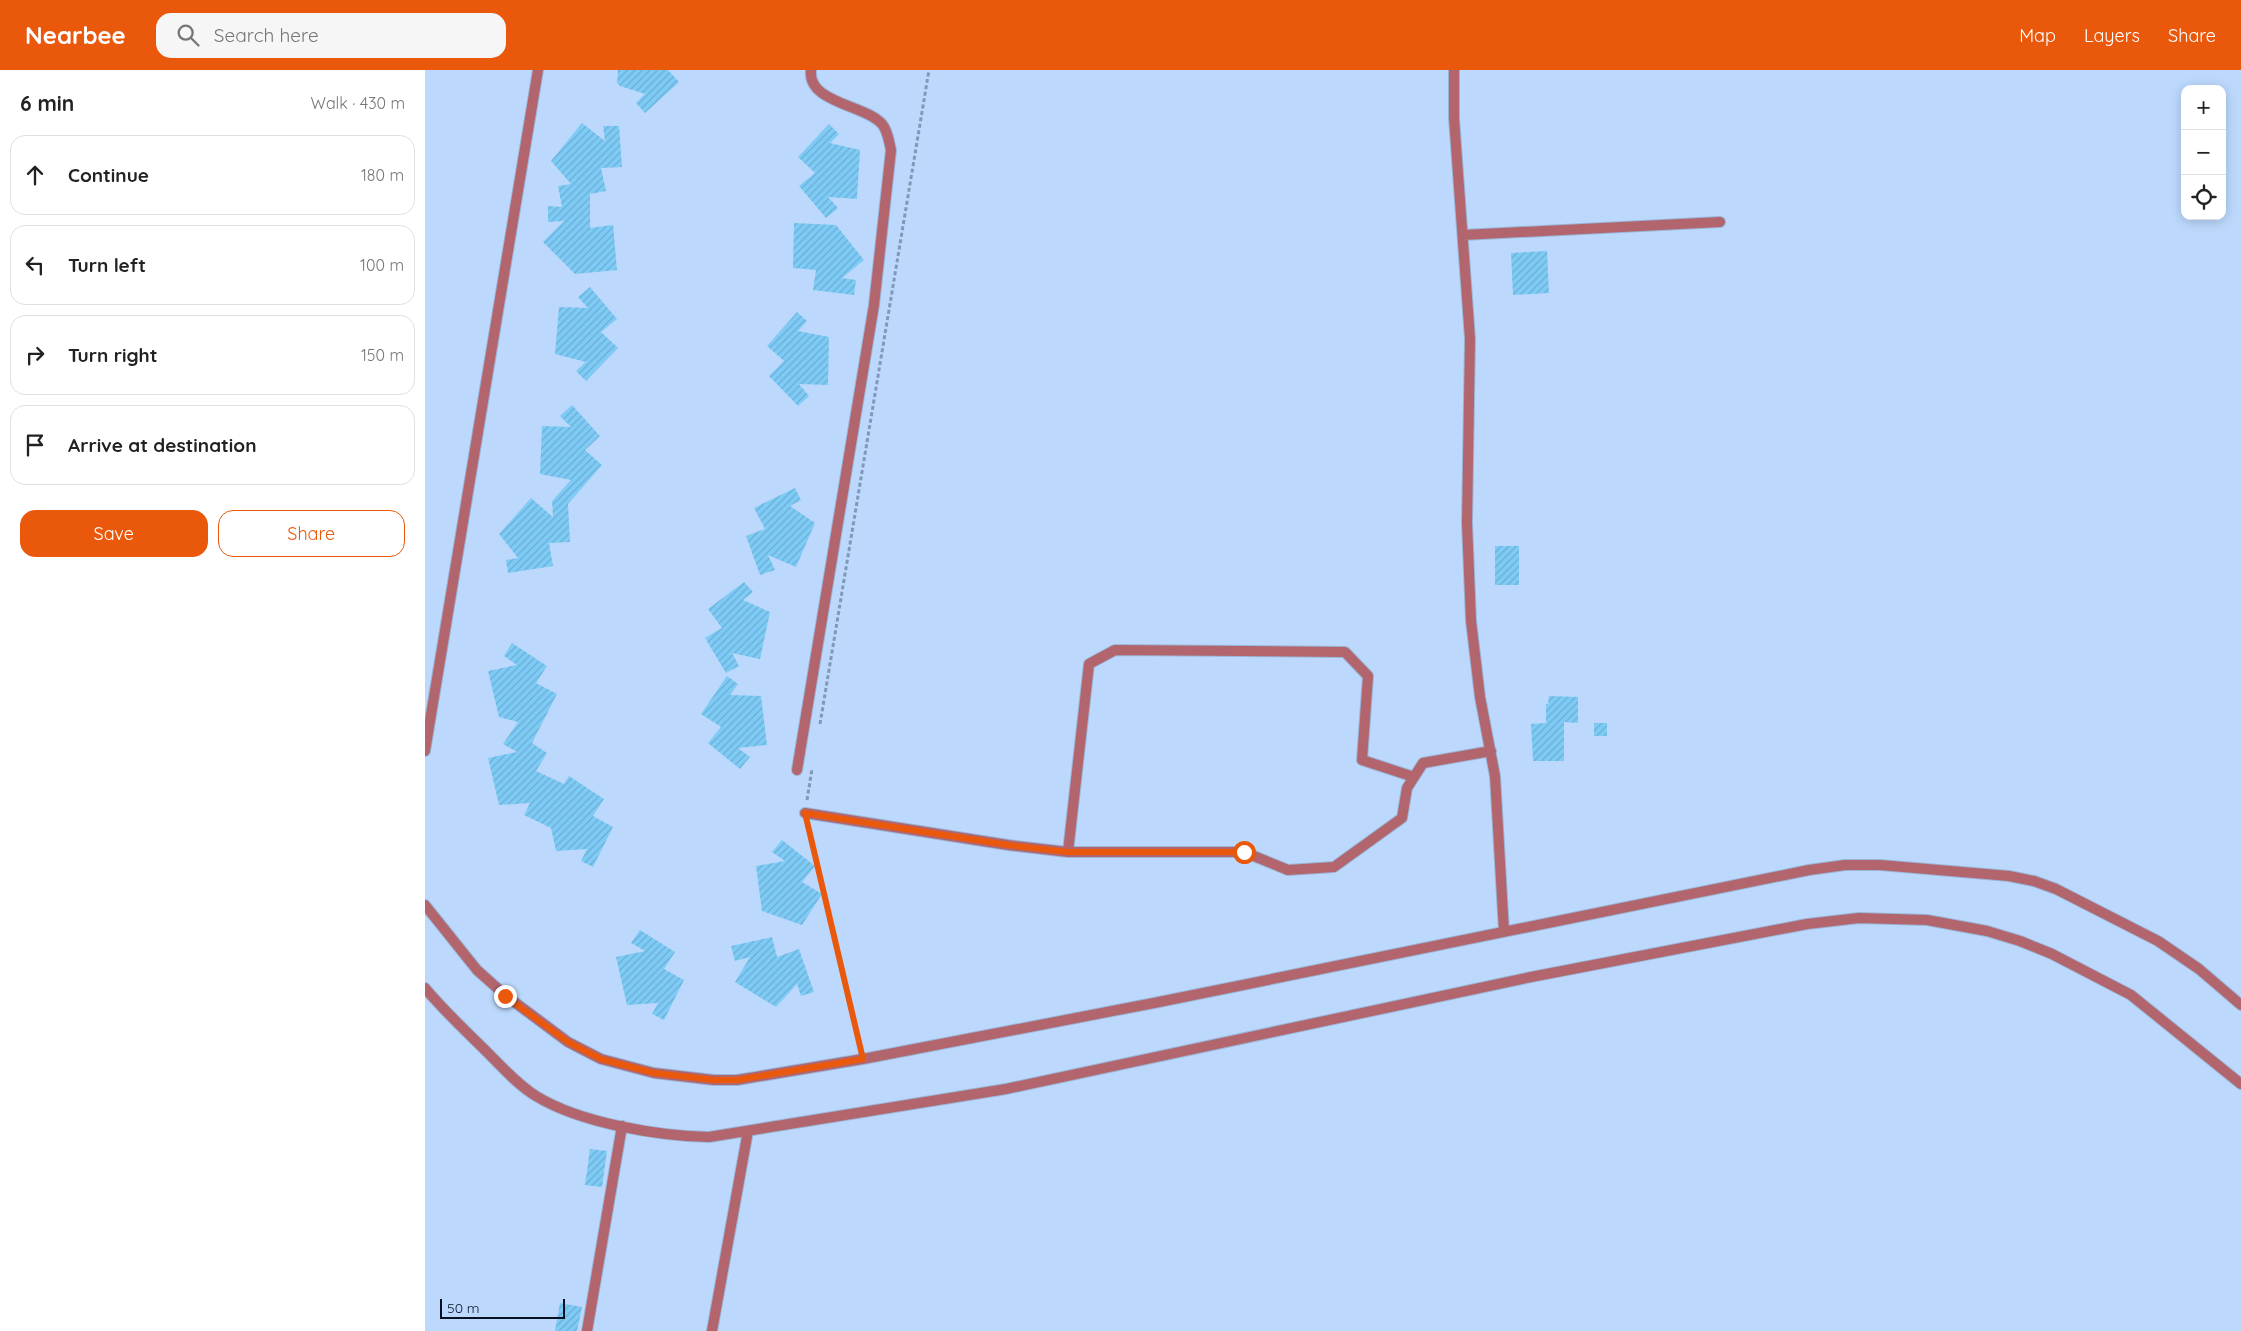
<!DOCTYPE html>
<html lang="en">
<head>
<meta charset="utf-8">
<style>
  :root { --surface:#fff; --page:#f6f6f6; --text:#222; --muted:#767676; --line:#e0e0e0; --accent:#ea580c }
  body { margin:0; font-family:Quicksand,sans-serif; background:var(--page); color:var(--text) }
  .controls { position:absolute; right:15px; top:15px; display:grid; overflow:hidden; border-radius:10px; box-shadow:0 2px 12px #0003 }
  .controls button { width:45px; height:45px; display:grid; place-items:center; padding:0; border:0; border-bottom:1px solid var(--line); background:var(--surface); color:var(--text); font:25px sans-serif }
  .scale { position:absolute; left:15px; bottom:12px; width:125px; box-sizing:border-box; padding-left:5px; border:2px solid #061222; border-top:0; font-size:14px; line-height:18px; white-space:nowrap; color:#061222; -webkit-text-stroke:4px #bcd9fd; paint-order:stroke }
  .stop { position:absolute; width:15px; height:15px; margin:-11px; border:4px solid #ea580c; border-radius:50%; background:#fff }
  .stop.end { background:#ea580c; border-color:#fff; box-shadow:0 1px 5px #0008 }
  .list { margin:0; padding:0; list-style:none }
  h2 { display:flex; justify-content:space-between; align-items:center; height:65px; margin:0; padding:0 20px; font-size:21px }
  h2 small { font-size:16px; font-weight:400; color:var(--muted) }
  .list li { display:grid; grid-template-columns:32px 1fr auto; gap:15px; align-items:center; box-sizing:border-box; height:80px; margin:0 10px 10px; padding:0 10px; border:1px solid var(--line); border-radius:15px }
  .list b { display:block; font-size:19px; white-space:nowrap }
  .list em { font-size:16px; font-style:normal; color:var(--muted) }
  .actions { display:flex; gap:10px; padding:15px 20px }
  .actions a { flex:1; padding:11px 0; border:1px solid var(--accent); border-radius:15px; text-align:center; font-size:18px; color:var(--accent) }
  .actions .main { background:var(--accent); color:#fff }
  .icon { flex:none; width:28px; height:28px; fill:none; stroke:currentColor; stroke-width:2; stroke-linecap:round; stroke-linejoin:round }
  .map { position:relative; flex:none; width:1816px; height:1261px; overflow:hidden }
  header { display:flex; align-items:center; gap:30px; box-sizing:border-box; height:70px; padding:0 25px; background:var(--accent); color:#fff }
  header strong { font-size:24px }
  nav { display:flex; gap:28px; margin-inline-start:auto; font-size:18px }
  .search { width:350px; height:45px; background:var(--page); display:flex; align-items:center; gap:12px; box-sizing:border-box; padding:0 18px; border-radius:15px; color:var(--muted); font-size:19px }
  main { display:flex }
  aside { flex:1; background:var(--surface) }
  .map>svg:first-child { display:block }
</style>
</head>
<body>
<header>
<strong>Nearbee</strong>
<div class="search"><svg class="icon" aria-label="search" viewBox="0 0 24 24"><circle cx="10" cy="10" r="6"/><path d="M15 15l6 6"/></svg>Search here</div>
<nav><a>Map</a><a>Layers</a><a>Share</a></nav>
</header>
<main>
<aside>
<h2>6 min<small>Walk · 430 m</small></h2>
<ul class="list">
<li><svg class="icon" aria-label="ahead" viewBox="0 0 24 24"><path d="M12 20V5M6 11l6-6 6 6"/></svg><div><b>Continue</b></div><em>180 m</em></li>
<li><svg class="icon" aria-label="left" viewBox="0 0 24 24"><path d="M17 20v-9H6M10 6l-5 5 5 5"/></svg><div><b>Turn left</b></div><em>100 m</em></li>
<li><svg class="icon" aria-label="right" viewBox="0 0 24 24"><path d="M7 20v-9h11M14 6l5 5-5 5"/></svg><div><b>Turn right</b></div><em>150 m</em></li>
<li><svg class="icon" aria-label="arrive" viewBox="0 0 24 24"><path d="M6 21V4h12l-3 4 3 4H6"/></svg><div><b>Arrive at destination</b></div></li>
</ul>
<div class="actions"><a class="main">Save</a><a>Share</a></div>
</aside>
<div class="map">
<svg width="1816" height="1261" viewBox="0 0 1816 1261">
  <defs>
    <pattern id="building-hatch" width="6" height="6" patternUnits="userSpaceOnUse" patternTransform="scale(1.25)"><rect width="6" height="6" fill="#7ecbf6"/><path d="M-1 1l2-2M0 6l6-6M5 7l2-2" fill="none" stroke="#6badd3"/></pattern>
  </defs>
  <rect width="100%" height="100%" fill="#bcd9fd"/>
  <path fill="url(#building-hatch)" d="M193,0H243L254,12L220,43L211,33L220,24L195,16L192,13Z
    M157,53L180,71L178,56H194L197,97L176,98L181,121L165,124V158L188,155L192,200L150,204L118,172L139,151L123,152V136L137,137L133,116L146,114L126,91Z
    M404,54L414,64L405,73L435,80L432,129L403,127L413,138L401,148L374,116L390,103L373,87Z
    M369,153L411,155L439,190L417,208L431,210L429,225L388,220L391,200L368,198Z
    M1122,181L1124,223L1088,225L1086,183Z
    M165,217L192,249L176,262L193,278L161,311L151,301L161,292L130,284L134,237L163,238L153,227Z
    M372,242L382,251L373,261L404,267L403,315L374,314L384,326L373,336L344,306L359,291L342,276Z
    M147,335L175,366L160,380L177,395L143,434L145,472L124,473L128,496L83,503L81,490L93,488L74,464L106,428L128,447L127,431L146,410L115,404L117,356L146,357L135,346Z
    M370,418L376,430L365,436L390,453L371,497L343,485L350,500L335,505L321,466L340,459L329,438Z
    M1070,476H1094V515H1070Z
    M319,512L328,522L318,530L345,542L335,589L307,583L314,596L301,603L280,568L297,558L283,539Z
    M87,573L122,596L111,613L132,624L107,673L122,683L111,701L139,714L144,706L179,729L168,746L188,757L168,797L156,791L162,779L131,781L126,758L99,745L105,733L74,735L63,688L92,682L78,674L93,652L74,647L63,601L92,595L79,586Z
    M302,606L313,614L305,625L336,626L342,675L313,678L325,687L315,699L283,673L296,657L276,644Z
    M1124,626L1153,627V653L1139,652V691H1108L1106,654L1121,653V634H1123Z
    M1169,653H1182V666H1169Z
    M357,770L390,796L377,812L397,824L377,855L337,841L331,796L360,791L347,782Z
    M215,860L250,882L239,899L259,910L239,950L227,944L233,933L202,935L191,887L220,881L206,873Z
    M347,867L352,887L374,879L389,922L376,926L372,914L351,937L310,912L325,887L310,891L306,876Z
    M165,1079L182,1081L177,1117L160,1115Z
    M135,1233L157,1237L152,1261H130Z"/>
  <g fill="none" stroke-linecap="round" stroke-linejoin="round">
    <g stroke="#9bb5d6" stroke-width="12">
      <path id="minor" d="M1029,0V48L1045,269L1042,453L1046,551L1055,627L1070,706L1079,862
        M1038,165L1295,152
        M0,681L113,0
        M372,700L449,235L466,80C464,72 463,61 457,54C441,35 382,33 386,0
        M380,743L583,775L643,782H819L863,800L909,797L977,748L982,718L998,693L1066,681
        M643,782L664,594L690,580L920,582L943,606L937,690L989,707
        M0,835L52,900L80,925L143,972L176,989L229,1003L289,1010H312L438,989L729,933L1384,800L1420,795H1455L1584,806L1609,811L1631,819L1733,871L1774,899L1816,935
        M0,918C19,941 42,962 63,983C78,998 93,1015 111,1026C155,1053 233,1066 284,1067L581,1019L1106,907L1382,854L1434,848L1502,850L1562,861L1595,871L1627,884L1706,925L1816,1014
        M162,1261L197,1056
        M287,1261L323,1061"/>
    </g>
    <path stroke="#8198b6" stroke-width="3" stroke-dasharray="4 2.5" stroke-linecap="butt" d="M395,654L504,0
      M382,730L387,699
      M383,756L436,978"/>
    <use href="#minor" stroke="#b3656d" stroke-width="10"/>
  </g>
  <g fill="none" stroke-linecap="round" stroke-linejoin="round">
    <path stroke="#ea580c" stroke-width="6" d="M80,926L143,972L176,989L229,1003L289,1010H312L438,989L380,743L583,775L643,782H819"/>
  </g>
</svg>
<div class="controls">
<button>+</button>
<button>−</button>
<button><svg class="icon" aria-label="locate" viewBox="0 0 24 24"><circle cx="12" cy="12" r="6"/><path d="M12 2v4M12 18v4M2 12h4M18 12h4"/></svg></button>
</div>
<div class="scale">50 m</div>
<div class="stop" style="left:819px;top:782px"></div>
<div class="stop end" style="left:80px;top:926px"></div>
</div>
</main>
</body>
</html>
